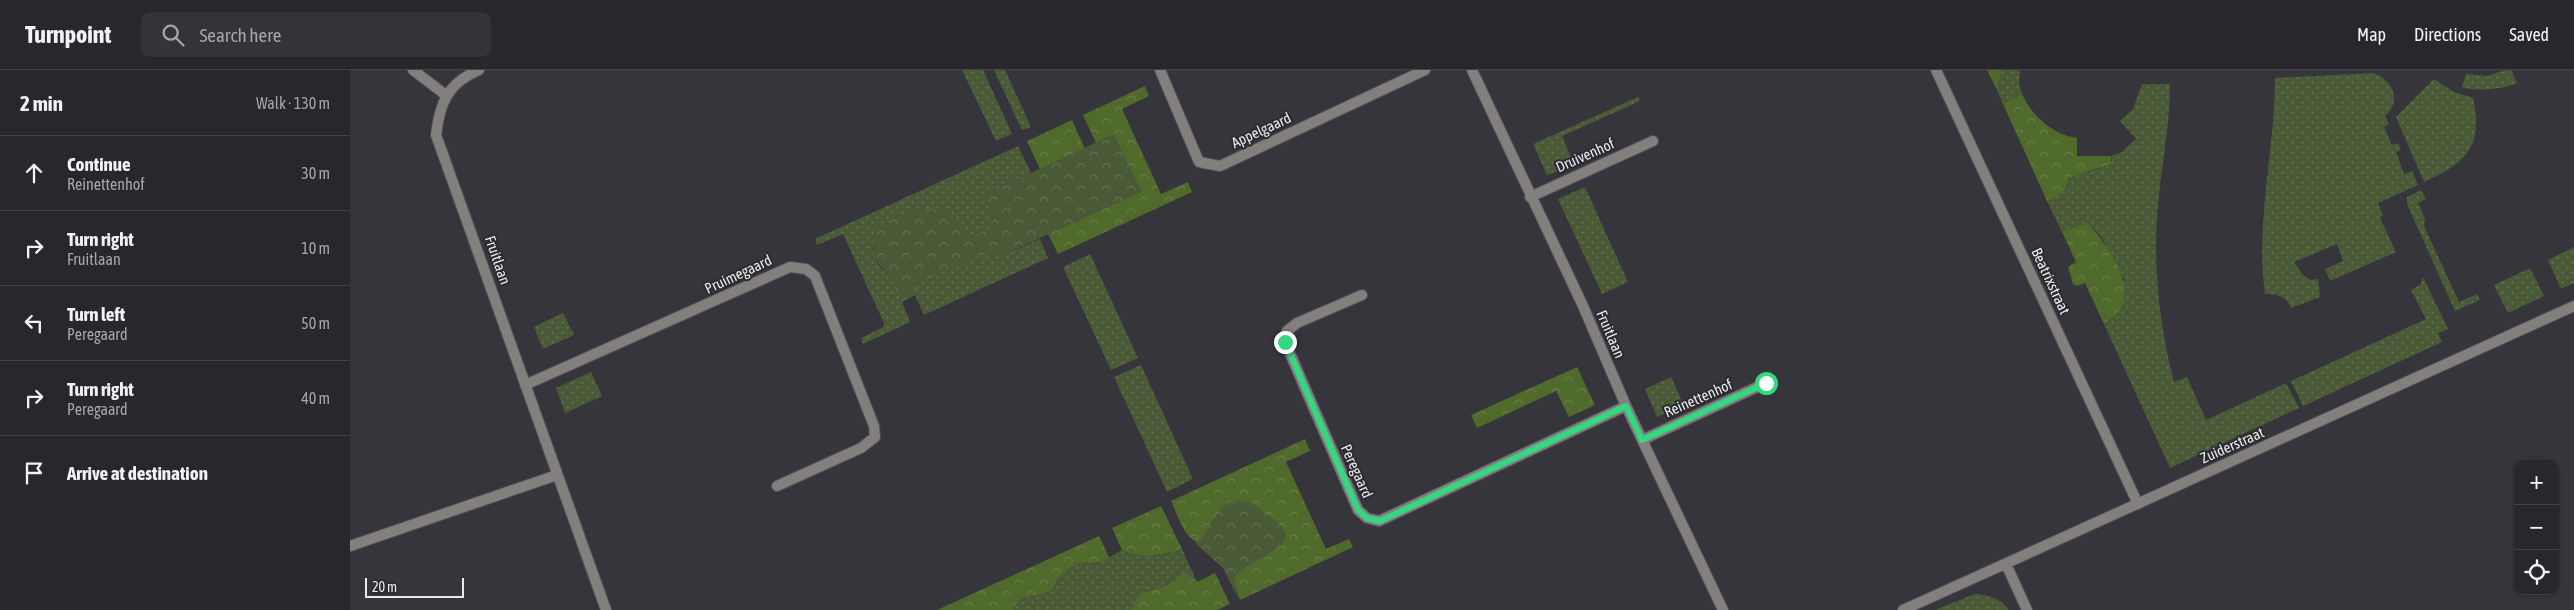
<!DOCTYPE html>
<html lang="en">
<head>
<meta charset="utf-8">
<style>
  :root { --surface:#28282c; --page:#343438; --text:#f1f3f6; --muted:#a5a6a9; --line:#444448 }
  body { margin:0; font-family:"Asap Condensed",sans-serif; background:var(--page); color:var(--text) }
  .controls { position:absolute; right:15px; bottom:15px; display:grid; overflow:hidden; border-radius:10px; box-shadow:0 1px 4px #0004 }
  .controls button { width:45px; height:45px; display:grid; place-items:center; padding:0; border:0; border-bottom:1px solid var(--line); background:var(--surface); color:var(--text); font:25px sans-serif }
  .scale { position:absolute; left:15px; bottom:12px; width:99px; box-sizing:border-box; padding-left:5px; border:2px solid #eaeaee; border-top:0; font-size:14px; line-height:18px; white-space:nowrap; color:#eaeaee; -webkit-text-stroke:4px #2b2b30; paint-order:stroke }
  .stop { position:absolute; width:15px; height:15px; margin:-11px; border:4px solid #35d881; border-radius:50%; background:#fff }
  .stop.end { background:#35d881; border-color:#fff; box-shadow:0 1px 5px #0008 }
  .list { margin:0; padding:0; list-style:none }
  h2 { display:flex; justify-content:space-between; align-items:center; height:65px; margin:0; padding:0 20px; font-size:21px }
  h2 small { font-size:16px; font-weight:400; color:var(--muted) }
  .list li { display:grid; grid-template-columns:32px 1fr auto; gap:15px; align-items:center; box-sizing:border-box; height:75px; padding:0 20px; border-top:1px solid var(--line) }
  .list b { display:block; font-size:19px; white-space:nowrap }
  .list p { margin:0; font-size:16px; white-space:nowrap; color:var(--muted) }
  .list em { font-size:16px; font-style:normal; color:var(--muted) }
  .icon { flex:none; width:28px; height:28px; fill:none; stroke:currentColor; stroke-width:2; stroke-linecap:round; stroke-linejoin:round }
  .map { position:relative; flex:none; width:2224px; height:540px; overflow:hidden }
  header { display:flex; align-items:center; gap:30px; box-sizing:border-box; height:70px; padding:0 25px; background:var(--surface); border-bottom:1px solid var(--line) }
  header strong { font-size:24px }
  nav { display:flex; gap:28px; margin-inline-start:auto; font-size:18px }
  .search { width:350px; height:45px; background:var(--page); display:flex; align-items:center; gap:12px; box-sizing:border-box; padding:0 18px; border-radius:10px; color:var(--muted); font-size:19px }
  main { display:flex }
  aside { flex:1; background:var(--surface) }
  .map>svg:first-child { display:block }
</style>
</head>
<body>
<header>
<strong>Turnpoint</strong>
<div class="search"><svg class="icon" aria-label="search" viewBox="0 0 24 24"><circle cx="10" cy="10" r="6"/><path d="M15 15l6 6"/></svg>Search here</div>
<nav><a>Map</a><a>Directions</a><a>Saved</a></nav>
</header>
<main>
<aside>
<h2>2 min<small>Walk · 130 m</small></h2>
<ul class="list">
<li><svg class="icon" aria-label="ahead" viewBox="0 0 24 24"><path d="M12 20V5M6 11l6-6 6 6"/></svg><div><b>Continue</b><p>Reinettenhof</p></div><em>30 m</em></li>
<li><svg class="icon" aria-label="right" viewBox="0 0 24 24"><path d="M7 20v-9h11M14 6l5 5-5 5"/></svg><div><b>Turn right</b><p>Fruitlaan</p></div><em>10 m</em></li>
<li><svg class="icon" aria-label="left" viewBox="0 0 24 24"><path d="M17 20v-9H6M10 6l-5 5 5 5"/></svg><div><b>Turn left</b><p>Peregaard</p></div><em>50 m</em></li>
<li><svg class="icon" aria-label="right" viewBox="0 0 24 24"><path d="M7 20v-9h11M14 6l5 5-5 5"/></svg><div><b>Turn right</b><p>Peregaard</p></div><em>40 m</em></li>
<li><svg class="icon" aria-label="arrive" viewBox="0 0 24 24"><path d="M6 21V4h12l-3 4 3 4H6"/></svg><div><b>Arrive at destination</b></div></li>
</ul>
</aside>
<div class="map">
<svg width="2224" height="540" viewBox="0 0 2224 540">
  <defs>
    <pattern id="grass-dots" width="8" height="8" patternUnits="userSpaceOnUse" patternTransform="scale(1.25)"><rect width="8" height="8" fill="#4a5a37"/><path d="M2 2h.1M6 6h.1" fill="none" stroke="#647254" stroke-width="1.8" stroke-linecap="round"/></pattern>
    <pattern id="forest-crowns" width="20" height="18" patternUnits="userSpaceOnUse" patternTransform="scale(1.25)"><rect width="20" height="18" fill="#4f6a2a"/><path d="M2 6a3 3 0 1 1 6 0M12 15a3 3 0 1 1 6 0" fill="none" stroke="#687f49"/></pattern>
    <pattern id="park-crowns" width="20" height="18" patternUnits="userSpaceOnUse" patternTransform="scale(1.25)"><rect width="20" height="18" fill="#4a5a37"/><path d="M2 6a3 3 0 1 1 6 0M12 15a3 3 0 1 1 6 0" fill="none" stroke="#647254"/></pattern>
  </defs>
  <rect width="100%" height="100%" fill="#35353b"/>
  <path fill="url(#grass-dots)" fill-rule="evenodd" d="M612,0H633L662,64L646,71Z
    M644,0H655L681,57L672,60Z
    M1653,0H1683H1670L1669,13L1672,24L1653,34L1646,18Z
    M2155,0H2161L2167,13C2154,19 2126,22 2112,17L2116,4L2137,6Z
    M2023,3C2042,9 2053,31 2035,46L2039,54L2034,57L2042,75L2048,73L2051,80L2046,82L2054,104L2062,101L2068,115L2028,133L2033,145L2030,148L2046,182L1980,211L1975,199L1993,191L1987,174L1944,192L1953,205L1960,210L1968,209L1970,227L1941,238C1935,226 1929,224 1915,224C1905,152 1925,81 1925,8Z
    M2084,9L2104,22L2123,28C2134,76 2116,93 2074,112L2046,47Z
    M1792,14H1820C1820,52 1813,88 1809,125C1802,188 1808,250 1824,312L1837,307L1856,350L1936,313L1949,338L1820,398L1754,254L1763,249L1774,209L1752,168L1737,152L1712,162L1697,131L1718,117L1719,108C1733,102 1750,101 1762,91L1761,86L1772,82L1786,69L1770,51L1783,39Z
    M1288,27L1290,31L1212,66L1224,95L1197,105L1183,74Z
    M668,76L681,103L634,125L660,182L690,169L698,188L574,245L565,225L552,232L560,252L513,274L511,268L533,257L534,253L493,164L467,175L465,169ZM525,167L534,201C523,189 521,182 525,167Z
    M1235,117L1278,212L1252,224L1208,129Z
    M2071,120L2076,129L2068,133L2075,149L2074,156L2109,232L2127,224L2130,230L2105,241L2057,134V127Z
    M2224,177V213L2211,219L2198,190Z
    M740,184L788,288L761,300L713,197Z
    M2180,198L2194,226L2158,243L2144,215Z
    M2073,207L2098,259L2088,263L2092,272L1953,336L1941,311L2076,249L2061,220L2071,214Z
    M213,243L224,265L193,279L184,257Z
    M791,295L843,409L817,422L764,307Z
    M241,302L252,326L215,343L206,318Z
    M1321,307L1333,334L1307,347L1295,319Z
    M832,479L847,512L837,503C829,506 824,512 817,515C799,524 788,516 781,540H663C672,518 688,532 702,519C706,515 708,510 711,506C716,501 722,497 727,493L747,494L772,480C794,488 810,488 832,479Z
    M1625,524C1639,525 1650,528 1659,540H1585Z"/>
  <path fill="url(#forest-crowns)" d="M1637,0H1653L1646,18Z
    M795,16L799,26L772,39L811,124L838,112L842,122L708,184L698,164L791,122L764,65L746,73L733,45Z
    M1672,24C1682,46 1703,65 1727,68V86H1761V94L1719,108C1717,123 1710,125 1697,131L1653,34Z
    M722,50L735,79L690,99L677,71Z
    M1737,152C1760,178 1799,230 1754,254L1735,213L1727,216L1723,214L1718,197L1726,192L1712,162Z
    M1227,297L1245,335L1219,347L1206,321L1127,358L1121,345Z
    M955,369L960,381L936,392L976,479L999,469L1003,477L890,530L883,511L886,503L898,495L863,450L856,465L848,473C833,466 828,446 821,431Z
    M811,436L832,479C810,487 793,489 772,480L762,458Z
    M749,466L759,487C751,496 738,493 727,493C722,497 716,501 711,506C707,510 706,515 702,519C688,532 672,518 663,540H587Z
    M833,503H837L847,512L865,503L880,534L867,540H781C788,516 800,524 817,515C823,513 828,506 833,503Z"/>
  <path fill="url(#park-crowns)" d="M764,64L791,122L655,184L631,188L586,205L573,212L567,218L565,225L551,232L541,208L524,188L523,166L525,159L529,155C549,142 582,132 603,146C611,151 615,159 622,165C633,165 641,160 644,149L634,125Z
    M881,430L901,432L932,456L936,465L931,476L886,503L883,511L889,530L873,498L845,473H848C862,459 863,442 881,430Z"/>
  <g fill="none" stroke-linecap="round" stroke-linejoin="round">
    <g stroke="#525258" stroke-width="12">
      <path id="minor" d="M63,0L97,26
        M129,0C98,13 90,32 86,65L256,540
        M810,0L849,92L870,96L1075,0
        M1122,0L1233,236L1276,336L1373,540
        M1586,0L1788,434
        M1180,127L1303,71
        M1012,225L947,253L937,261L935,272L1008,440L1017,448L1029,451L1276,336
        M175,315L440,197L456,199L465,206L524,356L525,367L511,378L427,416
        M1292,370L1416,313
        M0,476L207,405
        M1656,494L1677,540
        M1553,540L2224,236"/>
    </g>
    <use href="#minor" stroke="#837f7f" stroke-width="10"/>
  </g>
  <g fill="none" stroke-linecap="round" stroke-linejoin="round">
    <path stroke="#35d881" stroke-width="6" d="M935,272L1008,440L1017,448L1030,451L1276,336L1292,370L1416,313"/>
  </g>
  <g text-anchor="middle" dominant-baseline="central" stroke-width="4" stroke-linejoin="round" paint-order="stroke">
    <g font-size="15" fill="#eaeaee" stroke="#2b2b30">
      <text transform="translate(911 60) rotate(-25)">Appelgaard</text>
      <text transform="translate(1235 85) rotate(-24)">Druivenhof</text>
      <text transform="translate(148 190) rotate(71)">Fruitlaan</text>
      <text transform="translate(388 204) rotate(-25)">Pruimegaard</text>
      <text transform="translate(1701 211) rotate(65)">Beatrixstraat</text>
      <text transform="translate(1261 264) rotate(67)">Fruitlaan</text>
      <text transform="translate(1348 328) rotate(-24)">Reinettenhof</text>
      <text transform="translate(1882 375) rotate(-24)">Zuiderstraat</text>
      <text transform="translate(1007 401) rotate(66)">Peregaard</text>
    </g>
  </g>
</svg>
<div class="controls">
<button>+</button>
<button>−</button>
<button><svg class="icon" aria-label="locate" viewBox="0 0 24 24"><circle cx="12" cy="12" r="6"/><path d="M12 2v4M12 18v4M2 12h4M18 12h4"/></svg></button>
</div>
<div class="scale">20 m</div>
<div class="stop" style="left:1416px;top:313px"></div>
<div class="stop end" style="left:935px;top:272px"></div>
</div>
</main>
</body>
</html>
